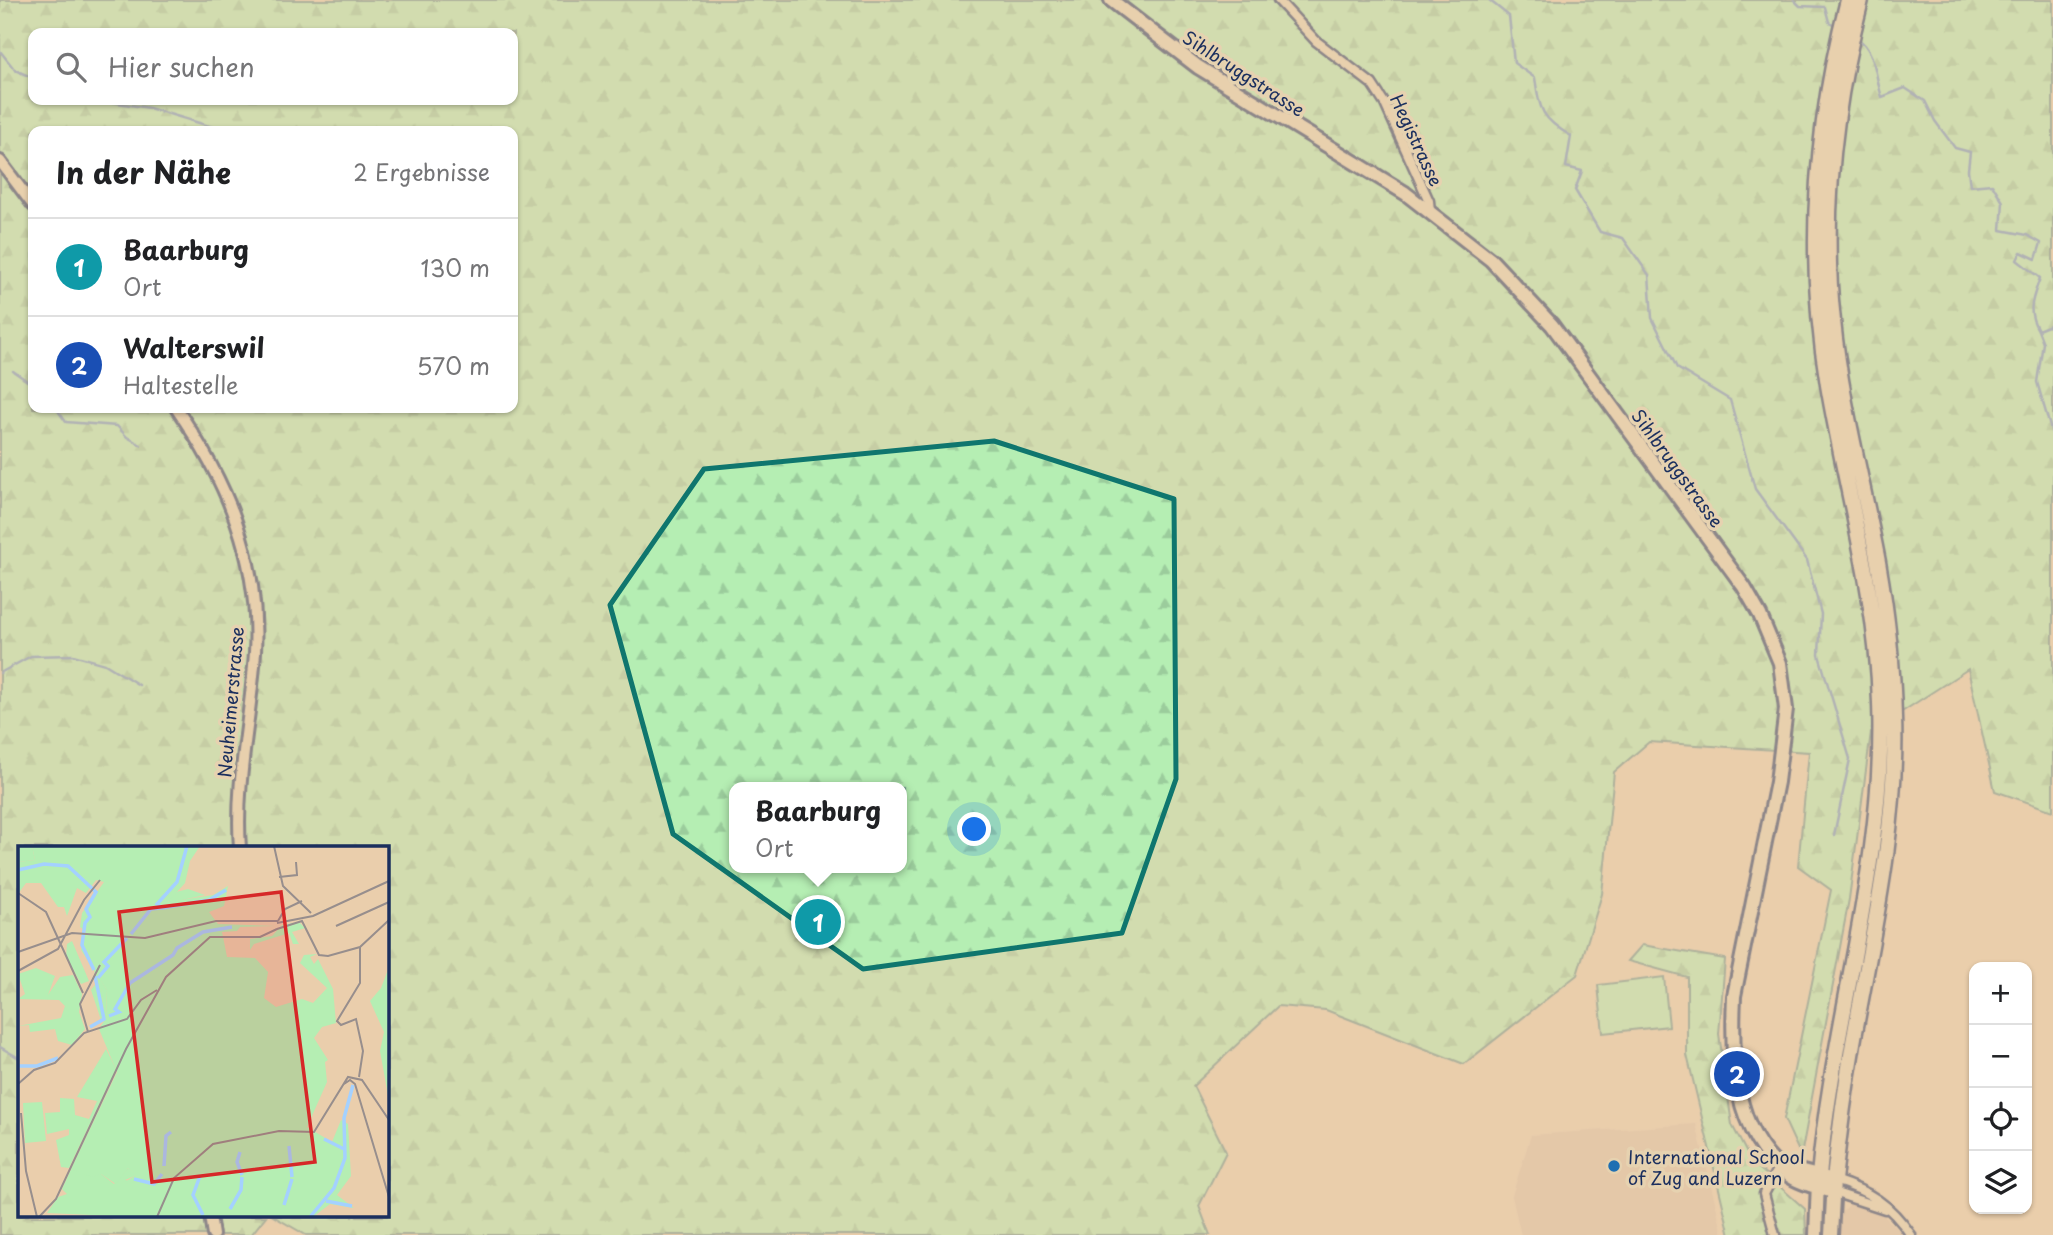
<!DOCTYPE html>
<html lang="de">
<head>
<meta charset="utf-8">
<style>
  :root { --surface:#fff; --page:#f2f2f2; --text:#202124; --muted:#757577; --line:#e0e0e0; --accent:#1f6fb2 }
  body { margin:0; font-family:"Playpen Sans",sans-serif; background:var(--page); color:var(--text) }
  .controls { position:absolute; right:21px; bottom:21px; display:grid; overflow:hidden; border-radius:14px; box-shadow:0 2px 5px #0004 }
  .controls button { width:63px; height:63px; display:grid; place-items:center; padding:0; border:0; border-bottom:2px solid var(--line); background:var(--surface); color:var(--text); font:35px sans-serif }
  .you { position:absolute; left:975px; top:830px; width:24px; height:24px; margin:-18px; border:5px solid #fff; border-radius:50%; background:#1a73e8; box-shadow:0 0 0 10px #1a73e833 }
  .badge { display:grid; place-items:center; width:46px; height:46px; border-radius:50%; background:var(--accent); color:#fff; font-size:23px; font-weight:700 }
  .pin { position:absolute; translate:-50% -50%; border:4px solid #fff; box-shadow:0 2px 7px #0006 }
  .popup { position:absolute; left:729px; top:782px; width:178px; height:91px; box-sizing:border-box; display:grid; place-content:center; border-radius:14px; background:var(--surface); filter:drop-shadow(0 2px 5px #0005); font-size:23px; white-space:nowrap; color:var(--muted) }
  .popup b { font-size:26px; color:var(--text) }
  .popup::after { content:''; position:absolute; left:50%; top:100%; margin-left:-14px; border:14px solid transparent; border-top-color:var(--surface) }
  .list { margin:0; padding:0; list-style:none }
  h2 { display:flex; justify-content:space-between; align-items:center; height:91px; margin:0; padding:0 28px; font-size:30px }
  h2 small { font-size:23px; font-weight:400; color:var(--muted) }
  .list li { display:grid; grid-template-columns:46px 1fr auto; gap:21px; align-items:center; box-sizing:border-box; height:98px; padding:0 28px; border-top:2px solid var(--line) }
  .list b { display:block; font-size:26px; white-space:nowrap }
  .list p { margin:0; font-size:23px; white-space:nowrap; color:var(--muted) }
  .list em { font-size:23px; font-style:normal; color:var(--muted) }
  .icon { flex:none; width:38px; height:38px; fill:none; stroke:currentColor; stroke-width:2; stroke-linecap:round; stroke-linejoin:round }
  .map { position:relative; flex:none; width:2053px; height:1235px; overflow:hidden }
  .search { position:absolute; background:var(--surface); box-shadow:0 2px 5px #0004; left:28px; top:28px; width:490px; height:77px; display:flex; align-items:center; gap:18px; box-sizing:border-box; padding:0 24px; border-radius:14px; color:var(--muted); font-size:26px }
  .panel { position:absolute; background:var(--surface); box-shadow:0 2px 5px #0004; left:28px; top:126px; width:490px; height:287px; border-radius:14px }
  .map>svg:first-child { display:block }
</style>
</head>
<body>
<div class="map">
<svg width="2053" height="1235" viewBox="0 0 2053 1235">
  <defs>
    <pattern id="forest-firs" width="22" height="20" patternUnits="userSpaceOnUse" patternTransform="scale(1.75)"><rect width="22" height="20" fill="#b5eeb3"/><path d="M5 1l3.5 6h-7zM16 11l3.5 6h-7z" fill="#9bcc9c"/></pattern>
  </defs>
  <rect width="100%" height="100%" fill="#eaceac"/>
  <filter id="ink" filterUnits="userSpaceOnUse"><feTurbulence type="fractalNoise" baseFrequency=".0143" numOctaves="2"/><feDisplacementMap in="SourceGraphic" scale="14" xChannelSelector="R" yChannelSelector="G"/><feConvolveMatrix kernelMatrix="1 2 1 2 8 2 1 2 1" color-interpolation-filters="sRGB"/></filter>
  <g filter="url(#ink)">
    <path fill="#ddc0a4" d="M1696,1124L1723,1235H1521L1512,1196L1531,1135Z
      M1857,1203L1884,1216L1904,1235H1839V1219L1842,1212L1850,1204Z"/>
    <path fill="#b5eeb3" stroke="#688e88" stroke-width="2" d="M1664,977L1669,1026L1603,1033L1598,985Z"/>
    <path fill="url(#forest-firs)" stroke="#688e88" stroke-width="2" fill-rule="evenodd" d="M0,0H2053V811L1995,791L1968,669L1871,732L1849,899L1801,1156L1784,1119L1831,890L1798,866L1809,752L1649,742L1614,772L1602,894L1577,975L1464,1064L1326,1010L1278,1006L1193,1086L1226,1152L1199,1206L1210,1235H306L273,1216H387V848H19V1216H266L251,1235H0ZM33,33H513V100H33ZM33,131H513V408H33ZM734,787H902V868H734Z
      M1642,945L1725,959L1719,1034L1732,1125L1751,1161L1805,1209L1806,1235H1730L1687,1055V977L1628,961Z"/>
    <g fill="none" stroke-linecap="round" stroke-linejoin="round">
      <path stroke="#6d90bf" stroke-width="2.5" d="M1489,0L1509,16L1514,63L1535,78C1540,110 1541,119 1571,136L1566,167L1582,171L1575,190L1600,232L1623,238L1649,275L1652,318L1677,368L1730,400L1755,489L1807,560L1821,614L1819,655L1850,759L1834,835
        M1794,0L1800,6L1825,7L1829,22L1837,26
        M1858,39C1876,50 1875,78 1882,97L1905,88L1925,101L1935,121L1955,148L1970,152L1968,170L1970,186L1992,184L2003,202L2001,230L2027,235L2041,243L2036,259L2021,252L2017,260L2040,278C2033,298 2026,310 2038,330L2053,324
        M0,51L15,70L33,78
        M111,102L149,108L226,131
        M250,131L279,128L290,131
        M2038,330L2043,343L2037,382L2053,437
        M13,371L33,385
        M56,408L66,422L117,426L127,437L141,445
        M0,673L31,656L73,655L105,664L139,685
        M0,1047L19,1058"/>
      <g stroke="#1b2f5e" stroke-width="13">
        <path id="street" d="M1278,0L1316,41L1372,84L1385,104L1429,201L1430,211
          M1834,1180C1869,1191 1890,1204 1911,1235
          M1833,1192L1885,1209
          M1775,1235L1764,1194L1779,1166"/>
      </g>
      <g stroke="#1b2f5e" stroke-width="16">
        <path id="secondary" d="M0,161L33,205
          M176,408C227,481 260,560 255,652C251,718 235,782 240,848
          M210,1216L213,1235"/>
      </g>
      <g stroke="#1b2f5e" stroke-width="18">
        <path id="primary" d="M1111,0L1198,67L1405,193L1491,260L1552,325L1744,587L1760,615L1780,663L1786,709L1777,782L1734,996C1731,1058 1733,1133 1787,1174C1800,1184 1818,1187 1833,1192
          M1779,1166L1834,1180L1831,1235
          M1816,1235L1818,1180"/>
      </g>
      <g stroke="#1b2f5e" stroke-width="19">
        <path id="highway" d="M1819,1176C1833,1017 1886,864 1880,703C1877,594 1846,491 1828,385C1806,255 1815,126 1848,0
          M1834,1180C1839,1134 1845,1089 1853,1043C1872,936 1898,827 1894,717C1893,665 1887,613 1878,562C1863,482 1841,402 1833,321C1821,212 1834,105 1861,0"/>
      </g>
      <use href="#street" stroke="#e6d2b0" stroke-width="8"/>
      <use href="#secondary" stroke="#e6d2b0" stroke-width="10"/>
      <use href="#primary" stroke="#e6d2b0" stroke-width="12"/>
      <use href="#highway" stroke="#e6d2b0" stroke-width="14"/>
    </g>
  </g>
  <path d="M0 0H2053V1235H0ZM994,441L1174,499L1176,779L1122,933L863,969L673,834L610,605L704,469Z" fill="#eaceac" fill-opacity=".55" fill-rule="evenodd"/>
  <path fill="none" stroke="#0f766e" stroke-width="5" stroke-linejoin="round" d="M994,441L1174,499L1176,779L1122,933L863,969L673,834L610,605L704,469Z"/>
  <circle fill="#1f6fb2" stroke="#e6d2b0" stroke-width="2.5" cx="1614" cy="1166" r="7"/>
  <g text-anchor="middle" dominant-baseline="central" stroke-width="7" stroke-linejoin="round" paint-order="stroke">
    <g font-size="18" fill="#1b2f5e" stroke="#e6d2b0">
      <text transform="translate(1244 73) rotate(33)">Sihlbruggstrasse</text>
      <text transform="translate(1417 140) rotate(65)">Hegistrasse</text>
      <text transform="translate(1678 468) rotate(54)">Sihlbruggstrasse</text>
      <text transform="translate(230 702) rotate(-85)">Neuheimerstrasse</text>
    </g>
    <g font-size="18" fill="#1b2f5e" stroke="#e6d2b0" text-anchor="start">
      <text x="1628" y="1156">International School<tspan x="1628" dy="21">of Zug and Luzern</tspan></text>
    </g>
  </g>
  <g transform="translate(18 846)">
    <rect width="371" height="371" fill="#eaceac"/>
    <path d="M0,0H14L17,14L0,16ZM170,43L187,49L150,57L154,47ZM54,95L71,135L63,138L48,111L49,98ZM18,122L37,130L30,149L42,131L55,129L64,148L61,166L67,183L54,199L40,195L37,183L12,186L11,179L0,180L43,172L47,160L41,154L0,153L7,148L0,128ZM82,133L89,144L88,172L83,174L73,144L79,136L86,167ZM88,203L98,223L51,322L43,321L38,294L51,289V283L29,288L27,267L42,266V252L56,253L57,269L71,273L79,255L59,251ZM24,256L28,295L7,297L5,257ZM110,322L119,329L107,334L117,336V371L29,367L40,351L49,348L44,343L53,323L83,328L96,338Z" fill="#b5eeb3"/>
    <path d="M14,0H182L172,15L167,37L150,56L195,49L210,40L206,60L191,66L200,78L257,80L222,81L219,85L204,86L209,111L237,112L250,126L246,152L258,161L284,153L295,157L309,142L282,117L286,109L299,108L292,111L296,118L300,113L315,143L318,177L304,181L296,192L310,214L307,216L309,236L289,281L314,296L323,274L330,278L333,330L319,349L336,362L312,358L295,371H117V336L104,338L118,329L110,322L98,338L83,328L74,331L53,323L99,226L81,183L88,172L89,144L83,135L86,171L76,124L63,104L68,85L62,81L64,67L86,36L78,34L68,47L59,42L49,70L46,61H40L23,37H8L0,48V16L17,14ZM281,76L287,82L274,86L281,98H275L271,87L236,98L232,104V93L254,90L264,79ZM371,121V255L362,205L366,186L352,155L363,142Z" fill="#b5eeb3"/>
    <path fill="none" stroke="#a4d1ff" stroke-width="3.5" d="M0,24L26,18L50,20L78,46L68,63L72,71L67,77L64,99L76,124M144,62L191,54L208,44M113,88L133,63L144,62L139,58L159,36L169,0M80,132L90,120L86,116L109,92M91,170L101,166L97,163L112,137L155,109L159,102L185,86L214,81M72,181L86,173L77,130M0,220H19L40,212M306,293L326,303M271,300L274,331M222,306L219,316L224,329M146,320L148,290L153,286M182,330L175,349L185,369M116,333L136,338L144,328M308,355L334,360M266,359L274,333M212,363L223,344L224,331M292,371L316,342L327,312L326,272L335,239"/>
    <path fill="none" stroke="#978e8d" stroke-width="2" d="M256,0L265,40L293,67M261,31L279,29L278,16M0,47L28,66L65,147M260,75L267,63L284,55M259,77L295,70L371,35M318,80L371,56M259,83L284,75L301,109L310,110L342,101L371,74M0,106L54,87L127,92L198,75H260M0,125L40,103L66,54L82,34M70,186L62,158L82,119M341,231L345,205L338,173L323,179L319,175L342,137V101M0,238L16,224L37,217L66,187L109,173L123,154L139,144M326,238L332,234L337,238L371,351M3,267L8,325L19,371M21,371L38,353L108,203L148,131L192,91H242L259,83M139,371L156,332L195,298L261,285L296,286L330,231L344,234L371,274"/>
    <path fill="#d62828" fill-opacity="0.15" stroke="#d62828" stroke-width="3.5" d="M263,46L297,316L134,336L101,66Z"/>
    <rect width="371" height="371" fill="none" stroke="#1b2f5e" stroke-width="3.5"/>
  </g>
</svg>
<div class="controls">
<button>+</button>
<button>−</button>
<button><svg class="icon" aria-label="locate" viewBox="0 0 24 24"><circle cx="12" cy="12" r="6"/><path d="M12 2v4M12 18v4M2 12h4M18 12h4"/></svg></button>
<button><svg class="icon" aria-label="layers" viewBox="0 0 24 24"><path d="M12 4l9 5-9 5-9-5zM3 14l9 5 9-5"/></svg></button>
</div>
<div class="you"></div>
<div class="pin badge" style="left:818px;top:922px;background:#0f9aa8">1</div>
<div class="popup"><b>Baarburg</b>Ort</div>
<div class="pin badge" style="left:1737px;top:1074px;background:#1a4fb4">2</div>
<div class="search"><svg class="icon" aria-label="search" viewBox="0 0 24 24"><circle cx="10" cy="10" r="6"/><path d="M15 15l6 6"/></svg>Hier suchen</div>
<section class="panel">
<h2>In der Nähe<small>2 Ergebnisse</small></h2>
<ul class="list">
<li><span class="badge" style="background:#0f9aa8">1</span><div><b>Baarburg</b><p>Ort</p></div><em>130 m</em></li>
<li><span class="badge" style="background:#1a4fb4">2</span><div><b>Walterswil</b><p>Haltestelle</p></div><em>570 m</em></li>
</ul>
</section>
</div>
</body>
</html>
